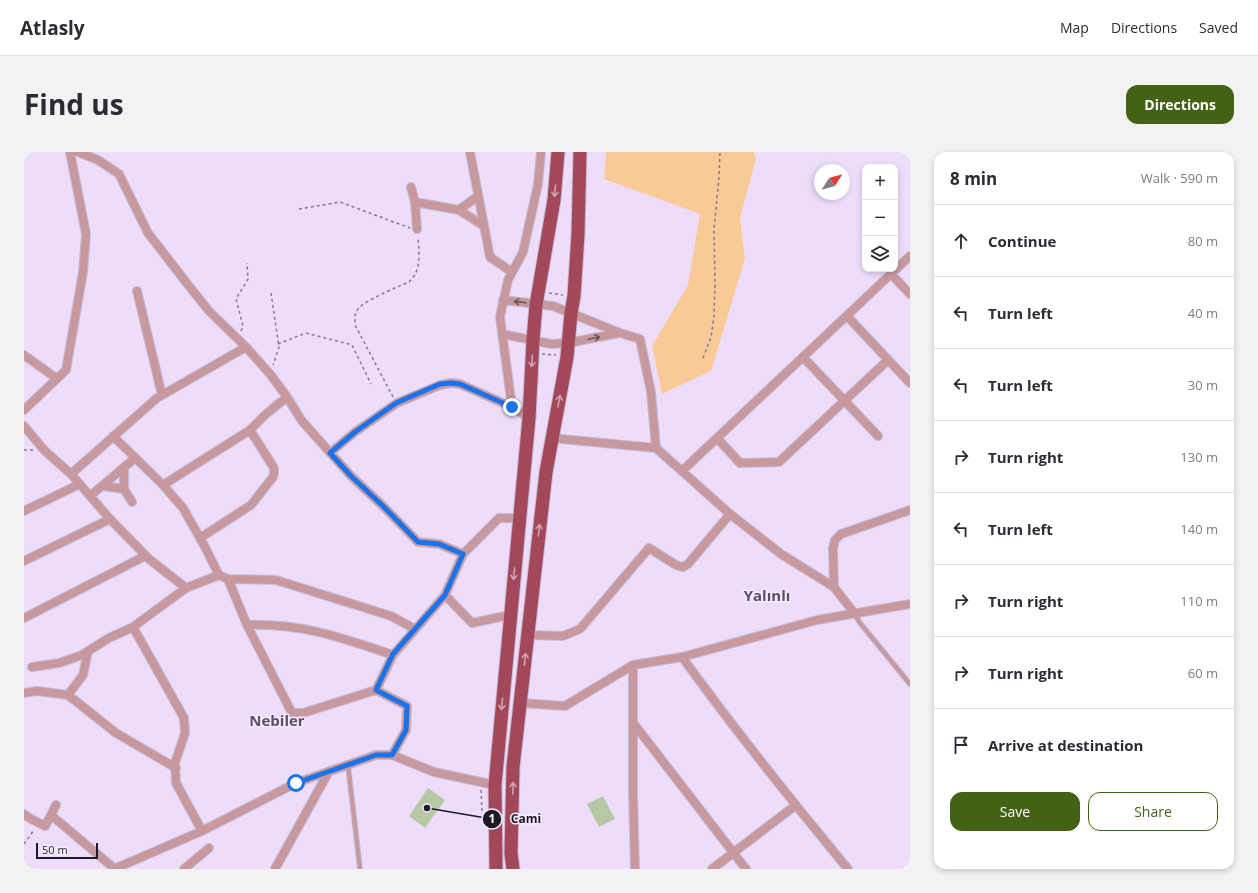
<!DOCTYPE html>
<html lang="en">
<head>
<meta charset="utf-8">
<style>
  :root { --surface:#fff; --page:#f2f2f3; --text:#2b2b33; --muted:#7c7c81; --line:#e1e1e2; --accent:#446216 }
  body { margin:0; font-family:"Open Sans",sans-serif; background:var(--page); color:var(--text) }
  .controls { position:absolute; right:12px; top:12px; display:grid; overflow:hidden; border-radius:8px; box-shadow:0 2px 6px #0003 }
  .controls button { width:36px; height:36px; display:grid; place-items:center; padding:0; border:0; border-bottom:1px solid var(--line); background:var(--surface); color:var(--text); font:20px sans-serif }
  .compass { position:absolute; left:790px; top:12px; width:36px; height:36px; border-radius:50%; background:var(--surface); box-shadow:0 2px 6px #0003; rotate:53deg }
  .scale { position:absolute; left:12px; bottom:10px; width:62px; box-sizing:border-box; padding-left:4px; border:2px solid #1f1825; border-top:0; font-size:11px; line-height:14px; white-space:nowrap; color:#1f1825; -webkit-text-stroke:3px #f5edfd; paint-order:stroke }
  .stop { position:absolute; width:12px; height:12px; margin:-9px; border:3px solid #1a73e8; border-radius:50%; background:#fff }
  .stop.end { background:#1a73e8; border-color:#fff; box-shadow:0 1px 4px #0008 }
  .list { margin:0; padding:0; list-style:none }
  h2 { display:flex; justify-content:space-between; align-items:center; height:52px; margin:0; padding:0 16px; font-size:17px }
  h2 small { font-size:13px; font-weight:400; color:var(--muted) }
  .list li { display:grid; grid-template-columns:26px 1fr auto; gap:12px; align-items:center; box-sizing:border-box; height:72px; padding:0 16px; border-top:1px solid var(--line) }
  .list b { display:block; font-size:15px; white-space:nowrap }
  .list em { font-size:13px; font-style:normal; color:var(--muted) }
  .actions { display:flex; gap:8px; padding:12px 16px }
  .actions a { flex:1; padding:9px 0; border:1px solid var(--accent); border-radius:12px; text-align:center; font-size:14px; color:var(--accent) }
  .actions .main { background:var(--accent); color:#fff }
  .icon { flex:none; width:22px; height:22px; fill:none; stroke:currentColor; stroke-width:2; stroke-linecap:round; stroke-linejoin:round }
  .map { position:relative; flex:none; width:886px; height:717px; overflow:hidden; border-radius:12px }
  header { display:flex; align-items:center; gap:24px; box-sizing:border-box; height:56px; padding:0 20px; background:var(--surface); border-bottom:1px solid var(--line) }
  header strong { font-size:19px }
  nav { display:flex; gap:22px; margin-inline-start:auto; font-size:14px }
  .intro { display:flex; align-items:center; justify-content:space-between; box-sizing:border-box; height:96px; padding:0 24px }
  h1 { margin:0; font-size:28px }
  .button { padding:10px 18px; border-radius:12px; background:var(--accent); color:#fff; font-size:14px; font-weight:700 }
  main { display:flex; gap:24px; padding:0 24px }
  aside { flex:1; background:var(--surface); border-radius:12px; box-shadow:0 2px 6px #0003 }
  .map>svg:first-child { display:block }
</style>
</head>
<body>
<header>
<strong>Atlasly</strong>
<nav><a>Map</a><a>Directions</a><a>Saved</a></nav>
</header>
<div class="intro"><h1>Find us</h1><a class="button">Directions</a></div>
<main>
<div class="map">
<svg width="886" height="717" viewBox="0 0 886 717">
  <rect width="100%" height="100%" fill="#edddfb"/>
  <path fill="#f9ca97" d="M582,0H730L732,7L716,66L721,107L687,219L638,242L628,194L664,133L676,62L580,27Z"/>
  <path fill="#b7c9a4" d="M404,636L421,648L401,676L385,664Z
    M579,644L591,667L575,675L563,652Z"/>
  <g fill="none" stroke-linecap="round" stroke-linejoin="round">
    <g stroke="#c8bad4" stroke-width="6">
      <path id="service" d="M830,461L836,471L886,532
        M324,613L336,717"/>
    </g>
    <g stroke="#c8bad4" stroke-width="10">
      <path id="minor" d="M54,0L74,8L95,22L124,81L165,134L185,159L222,195L246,222L263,245L278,269L327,324L360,355L394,390L415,392L439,402L475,366H496
        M446,0L466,105L488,120
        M387,35L391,50L435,58L460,74
        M391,50L393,77
        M435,58L454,44
        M867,122L886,142
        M113,139L138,243
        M479,148L529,154L596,181L616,187L627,240L632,296
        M823,164L886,231
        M478,182L527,192L544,191L595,181
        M0,203L32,226
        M779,205L854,284
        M488,255L476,165L484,128L499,100L514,32L517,0
        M0,258L42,218L59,120L62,82L46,0
        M0,274L20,298L47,322L86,367L125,407L162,436
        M89,284L139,333L159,356L181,395L195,423
        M527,286L632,296L706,362L757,402L810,435L830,461
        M693,286L716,311L755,310L864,208
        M306,301L331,280L373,251L416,233L427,231L436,232L488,255L505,266
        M100,316V337L108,350
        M658,319L886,104
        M47,322L133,246L222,195
        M139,333L226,278L242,262L263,245
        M79,334L100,337
        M66,344L111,306
        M0,359L56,332
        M176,386L227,353L249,325L250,321V316L226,278
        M0,409L86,367
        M204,427L223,473L268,561H279L352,538
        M810,435L809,396L811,388L817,382L886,358
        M421,443L448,471L486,463
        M0,466L121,404
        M223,473C278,471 318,486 369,503
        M109,475L160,566L161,581L151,611L152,631L178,679
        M504,483L539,484L556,477L625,396L652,413L659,415L664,412L706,362
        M658,505C711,578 767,648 824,717
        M609,513V641L611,717
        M8,515L35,511L58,503L85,486L109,475L162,436L195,423L204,427L252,428L367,464L391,477
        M0,541L13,539L44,543L92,581L152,616
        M44,543L59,523L64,499
        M496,551L541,554L609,513L658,505L793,468L886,452
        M610,572L722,717
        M368,603L410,620L471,633
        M0,662L7,667L21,674L27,663L91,717
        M27,663L32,653
        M90,717L178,679L272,631L352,603H368L382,578L383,554L352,538L369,503L421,443L439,402
        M160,717L185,696
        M251,717L304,621
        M688,717L772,653"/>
    </g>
    <g stroke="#c8bad4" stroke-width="15">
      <path id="trunk" d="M472,717L471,633L505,266L509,188L512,153L530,48L534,0
        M489,717L487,701L489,615L522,320L543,205L547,161L550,144L554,82L556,0"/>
    </g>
    <path stroke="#84788e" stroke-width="1.5" stroke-dasharray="3 3" stroke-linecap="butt" d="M275,57L316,50L386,76
      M247,141L255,195L249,213
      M525,141L539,143
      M217,179L219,174L212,147L224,127L223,111
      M254,192L282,181L328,193L347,232
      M518,202L532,203
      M679,206L687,185L690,164L691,132L690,77L695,25L696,0
      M369,245L331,173C331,167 330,161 335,156C340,149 375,134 385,130C398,118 395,101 394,85
      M0,298H10
      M457,638L458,658L460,659
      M0,692L10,678"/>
    <use href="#service" stroke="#c8989f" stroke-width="4"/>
    <use href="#minor" stroke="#c8989f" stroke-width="8"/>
    <use href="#trunk" stroke="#a3485b" stroke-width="13"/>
  </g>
  <defs><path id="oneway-shaft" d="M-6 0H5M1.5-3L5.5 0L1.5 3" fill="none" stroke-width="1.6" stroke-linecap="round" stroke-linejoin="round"/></defs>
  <g stroke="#d0a3b4">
    <use href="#oneway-shaft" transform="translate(531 39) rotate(95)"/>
    <use href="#oneway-shaft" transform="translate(508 209) rotate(93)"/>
    <use href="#oneway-shaft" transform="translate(535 249) rotate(-79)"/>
    <use href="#oneway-shaft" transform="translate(515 378) rotate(-84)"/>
    <use href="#oneway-shaft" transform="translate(490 422) rotate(96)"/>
    <use href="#oneway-shaft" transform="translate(501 507) rotate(-84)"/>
    <use href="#oneway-shaft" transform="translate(478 552) rotate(95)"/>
    <use href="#oneway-shaft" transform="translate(489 636) rotate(-89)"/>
  </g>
  <g stroke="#6b525c">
    <use href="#oneway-shaft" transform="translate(496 150) rotate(-173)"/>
    <use href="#oneway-shaft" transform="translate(570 186) rotate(-12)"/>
  </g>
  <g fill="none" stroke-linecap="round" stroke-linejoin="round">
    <path stroke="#1a73e8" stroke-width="5" d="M272,631L352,603H368L382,578L383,554L352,538L369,502L421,443L439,402L415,392L394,390L360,355L327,324L306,301L331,280L372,251L416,232L427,231L436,232L488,255"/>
  </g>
  <g text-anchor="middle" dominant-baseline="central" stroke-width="3" stroke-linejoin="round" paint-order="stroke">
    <g font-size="15" font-weight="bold" fill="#5d4c6b" stroke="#f5edfd">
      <text x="743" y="443">Yalınlı</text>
      <text x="253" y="568">Nebiler</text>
    </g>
  </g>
  <path fill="none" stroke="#1f1825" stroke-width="1.5" d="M403 656L468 667"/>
  <g fill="#1f1825" stroke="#f5edfd" stroke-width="1.5">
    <circle cx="403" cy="656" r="4"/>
    <circle cx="468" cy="667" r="10"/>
  </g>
  <g font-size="12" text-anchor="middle" font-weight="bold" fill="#fff">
    <text x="468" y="671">1</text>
  </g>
  <g font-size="12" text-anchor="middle" font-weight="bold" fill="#1f1825" stroke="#f5edfd" stroke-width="3" stroke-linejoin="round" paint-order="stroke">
    <text x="502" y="671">Cami</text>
  </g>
</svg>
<div class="controls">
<button>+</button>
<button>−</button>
<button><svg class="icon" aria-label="layers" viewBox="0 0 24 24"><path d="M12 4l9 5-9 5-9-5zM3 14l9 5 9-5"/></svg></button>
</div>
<svg class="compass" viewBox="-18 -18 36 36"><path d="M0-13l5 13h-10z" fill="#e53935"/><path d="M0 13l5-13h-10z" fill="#7c7c81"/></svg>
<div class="scale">50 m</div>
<div class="stop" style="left:272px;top:631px"></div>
<div class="stop end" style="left:488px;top:255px"></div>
</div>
<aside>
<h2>8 min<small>Walk · 590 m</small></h2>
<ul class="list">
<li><svg class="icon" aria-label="ahead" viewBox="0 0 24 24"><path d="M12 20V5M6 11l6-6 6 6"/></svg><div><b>Continue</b></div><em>80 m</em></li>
<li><svg class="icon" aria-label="left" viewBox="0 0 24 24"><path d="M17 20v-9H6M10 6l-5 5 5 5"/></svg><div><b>Turn left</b></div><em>40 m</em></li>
<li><svg class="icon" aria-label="left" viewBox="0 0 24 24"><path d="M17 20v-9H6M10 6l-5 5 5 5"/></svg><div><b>Turn left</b></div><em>30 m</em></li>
<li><svg class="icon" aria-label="right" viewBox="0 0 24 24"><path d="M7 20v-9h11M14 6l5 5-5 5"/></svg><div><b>Turn right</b></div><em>130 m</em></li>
<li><svg class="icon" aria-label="left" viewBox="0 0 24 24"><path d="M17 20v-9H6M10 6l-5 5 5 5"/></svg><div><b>Turn left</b></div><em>140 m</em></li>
<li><svg class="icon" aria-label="right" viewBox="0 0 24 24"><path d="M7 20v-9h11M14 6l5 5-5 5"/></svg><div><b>Turn right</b></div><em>110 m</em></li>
<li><svg class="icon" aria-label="right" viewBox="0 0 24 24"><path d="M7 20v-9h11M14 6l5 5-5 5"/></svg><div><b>Turn right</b></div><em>60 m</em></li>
<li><svg class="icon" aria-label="arrive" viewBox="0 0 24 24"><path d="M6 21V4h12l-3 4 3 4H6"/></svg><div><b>Arrive at destination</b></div></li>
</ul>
<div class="actions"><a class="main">Save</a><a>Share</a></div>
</aside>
</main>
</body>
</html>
